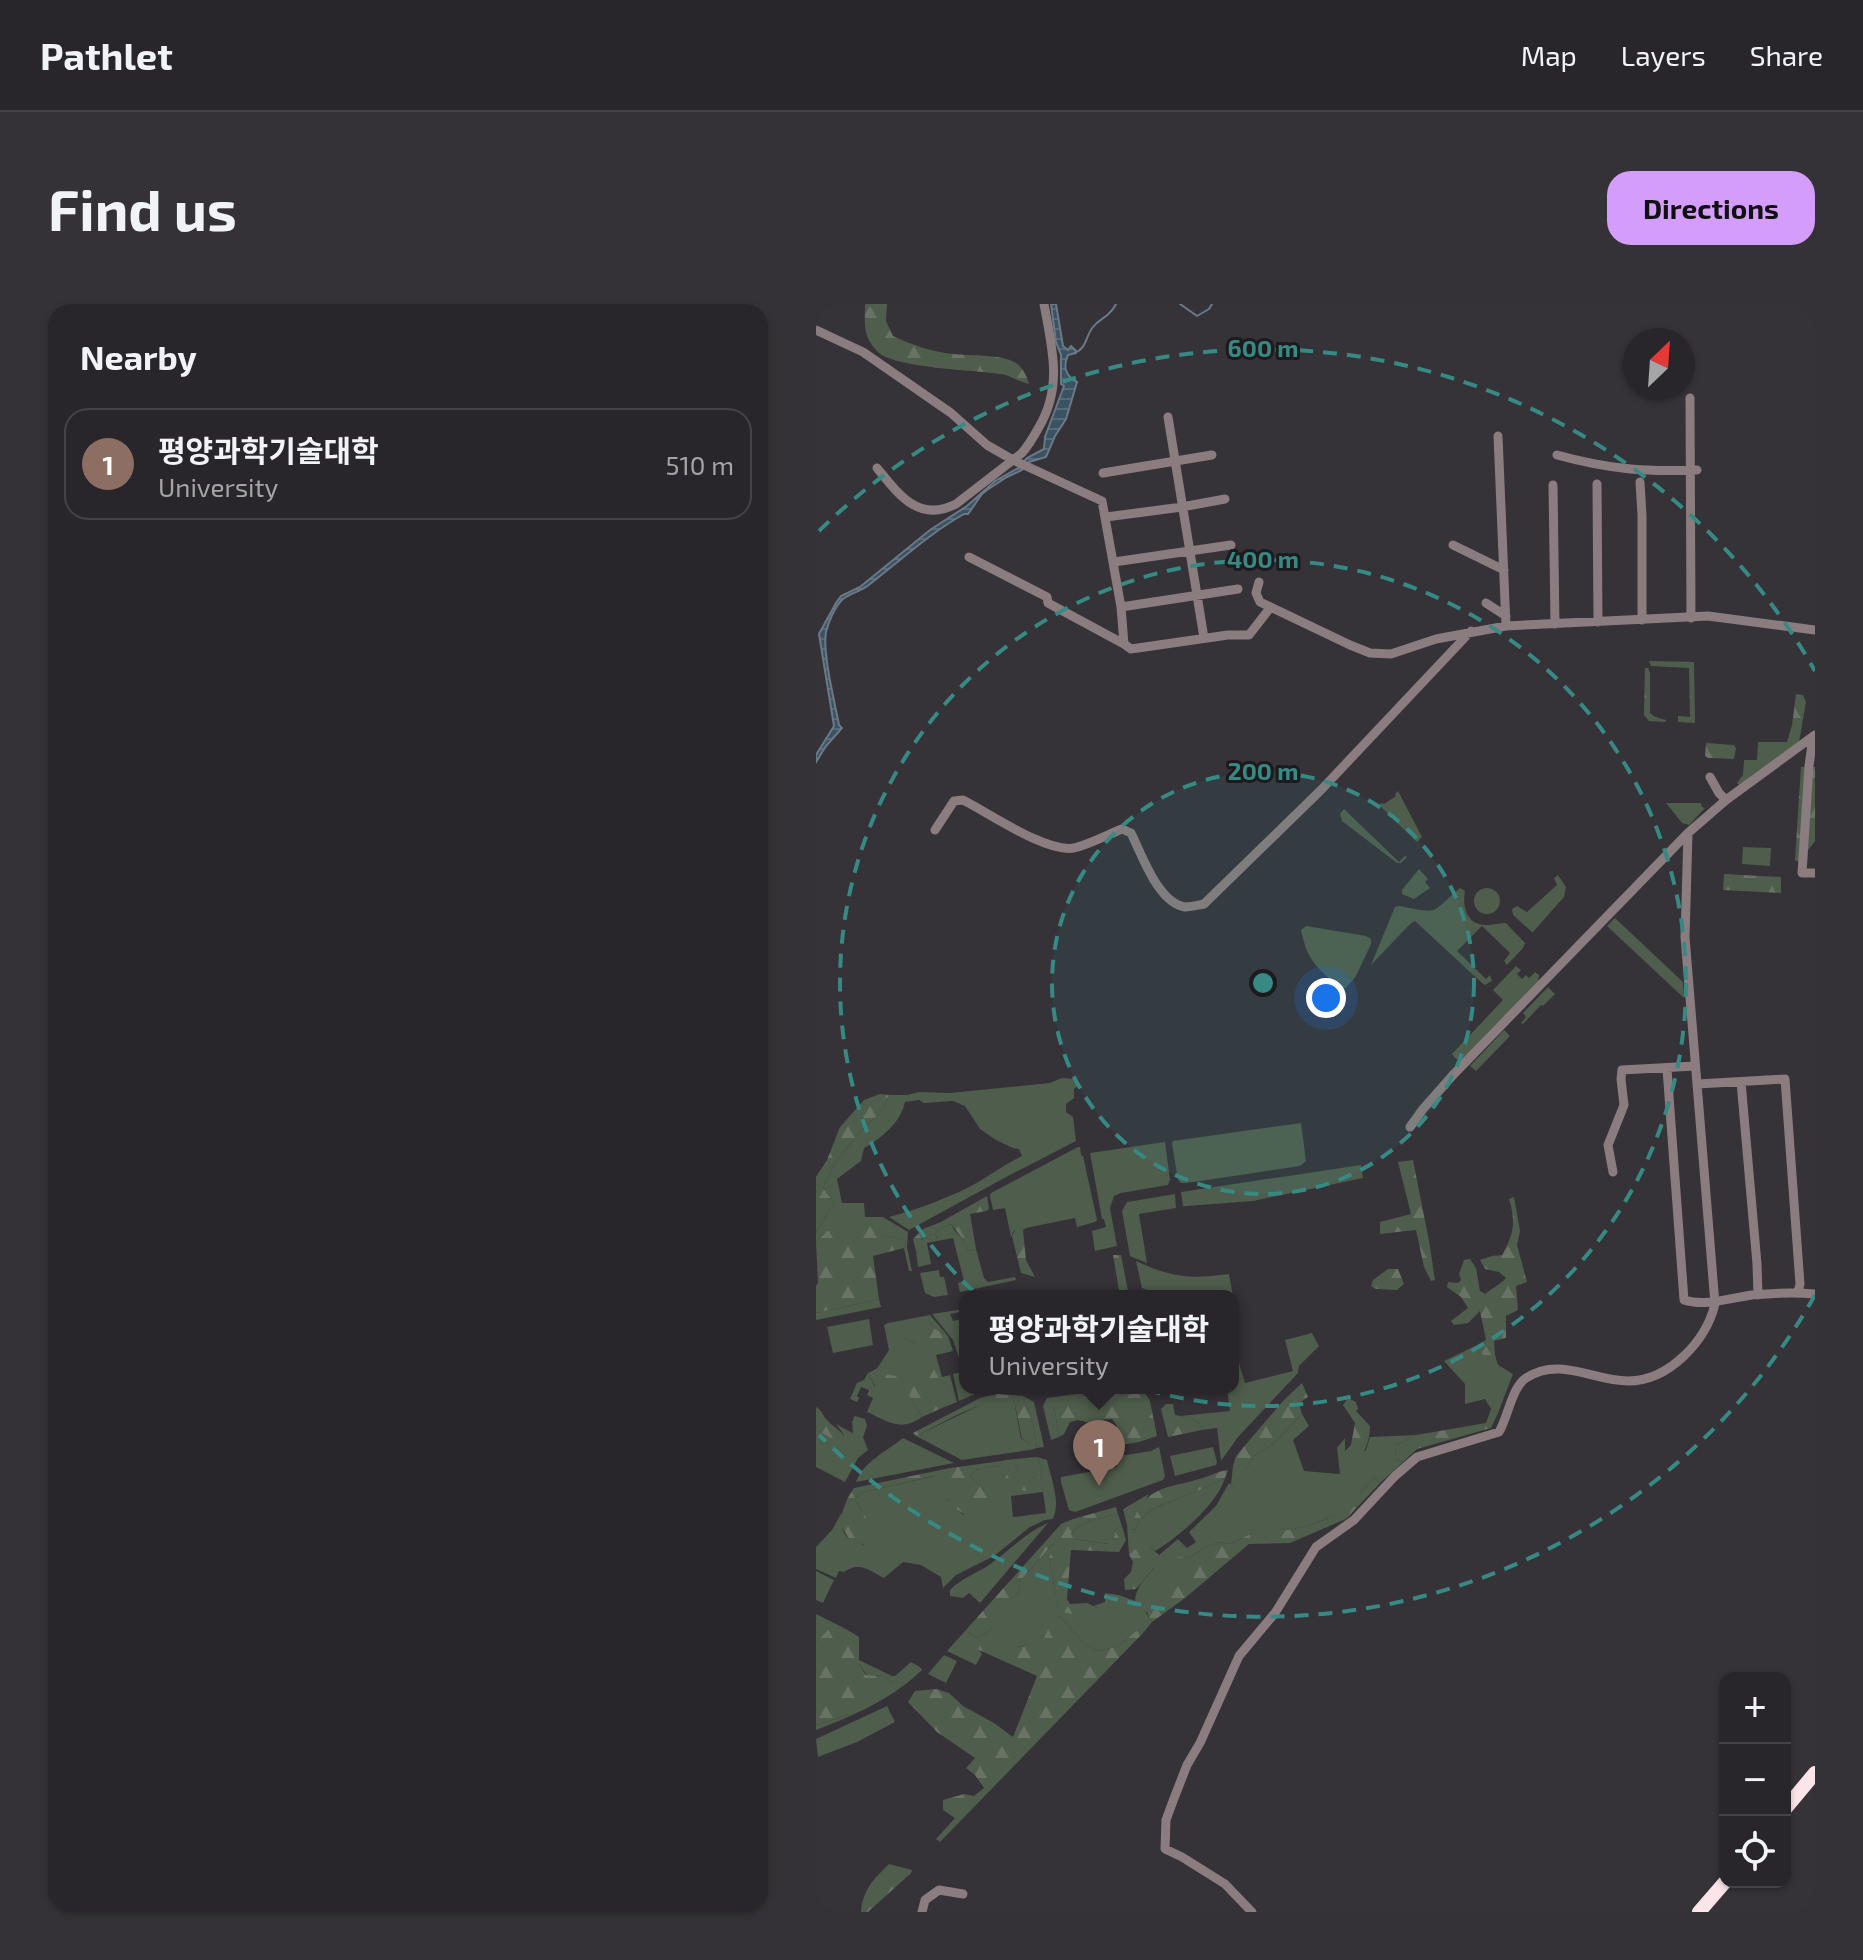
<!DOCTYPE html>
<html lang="en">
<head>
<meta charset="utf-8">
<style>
  :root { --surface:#28262a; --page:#343236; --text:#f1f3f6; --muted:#a5a5a8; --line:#444347; --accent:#d49cfb }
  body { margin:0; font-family:"Exo 2","Noto Sans KR",sans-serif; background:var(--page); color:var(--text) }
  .controls { position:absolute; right:24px; bottom:24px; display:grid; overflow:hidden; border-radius:16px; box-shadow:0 2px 6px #0004 }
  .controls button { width:72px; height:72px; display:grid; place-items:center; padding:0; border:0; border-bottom:2px solid var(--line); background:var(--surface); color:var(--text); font:40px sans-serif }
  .compass { position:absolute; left:807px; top:24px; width:72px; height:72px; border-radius:50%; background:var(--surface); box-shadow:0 2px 6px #0004; rotate:25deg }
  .you { position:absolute; left:510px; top:694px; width:28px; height:28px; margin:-20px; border:6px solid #fff; border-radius:50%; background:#1a73e8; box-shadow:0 0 0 12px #1a73e833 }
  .badge { display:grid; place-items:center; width:52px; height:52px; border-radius:50%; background:var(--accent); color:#fff; font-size:26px; font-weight:700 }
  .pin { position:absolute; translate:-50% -66px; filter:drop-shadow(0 2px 4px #0008) }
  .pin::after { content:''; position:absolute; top:42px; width:28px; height:24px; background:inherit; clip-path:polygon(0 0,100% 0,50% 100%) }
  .popup { position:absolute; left:143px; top:986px; width:280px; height:104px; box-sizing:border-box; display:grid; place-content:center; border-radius:16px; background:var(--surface); filter:drop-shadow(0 2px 6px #0005); font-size:26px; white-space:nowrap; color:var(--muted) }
  .popup b { font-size:30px; color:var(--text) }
  .popup::after { content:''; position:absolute; left:50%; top:100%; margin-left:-16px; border:16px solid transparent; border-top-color:var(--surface) }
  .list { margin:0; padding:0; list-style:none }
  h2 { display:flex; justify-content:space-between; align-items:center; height:104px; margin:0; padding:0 32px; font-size:34px }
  h2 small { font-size:26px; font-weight:400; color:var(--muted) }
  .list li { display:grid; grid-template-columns:52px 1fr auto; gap:24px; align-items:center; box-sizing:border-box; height:112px; margin:0 16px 16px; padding:0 16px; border:2px solid var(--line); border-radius:24px }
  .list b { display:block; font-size:30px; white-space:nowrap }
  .list p { margin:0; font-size:26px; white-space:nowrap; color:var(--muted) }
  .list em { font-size:26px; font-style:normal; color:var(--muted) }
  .icon { flex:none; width:44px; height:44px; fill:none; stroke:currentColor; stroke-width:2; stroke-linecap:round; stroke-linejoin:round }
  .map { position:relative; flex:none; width:999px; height:1608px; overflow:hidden; border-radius:24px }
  header { display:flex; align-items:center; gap:48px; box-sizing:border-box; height:112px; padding:0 40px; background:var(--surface); border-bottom:2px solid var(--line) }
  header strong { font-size:38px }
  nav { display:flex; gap:44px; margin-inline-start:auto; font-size:28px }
  .intro { display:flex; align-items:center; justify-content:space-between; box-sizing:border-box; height:192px; padding:0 48px }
  h1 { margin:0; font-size:56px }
  .button { padding:20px 36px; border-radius:24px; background:var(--accent); color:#111; font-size:28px; font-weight:700 }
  main { display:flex; gap:48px; padding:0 48px }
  aside { flex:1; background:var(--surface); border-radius:24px; box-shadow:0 2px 6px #0004 }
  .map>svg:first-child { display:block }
</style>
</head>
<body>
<header>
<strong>Pathlet</strong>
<nav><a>Map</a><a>Layers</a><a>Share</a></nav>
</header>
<div class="intro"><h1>Find us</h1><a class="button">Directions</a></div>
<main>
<aside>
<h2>Nearby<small></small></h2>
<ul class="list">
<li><span class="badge" style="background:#8d6e63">1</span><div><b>평양과학기술대학</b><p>University</p></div><em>510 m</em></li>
</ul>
</aside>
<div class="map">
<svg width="999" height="1608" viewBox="0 0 999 1608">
  <defs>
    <pattern id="forest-firs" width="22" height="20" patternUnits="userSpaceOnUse" patternTransform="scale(2)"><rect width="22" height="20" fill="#4f5d4c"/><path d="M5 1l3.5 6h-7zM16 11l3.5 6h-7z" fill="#687365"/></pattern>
    <pattern id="water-rules" width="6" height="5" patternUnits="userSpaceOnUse" patternTransform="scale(2)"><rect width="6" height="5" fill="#3b5263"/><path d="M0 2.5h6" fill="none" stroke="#576a79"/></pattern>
  </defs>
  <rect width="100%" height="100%" fill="#353238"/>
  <path fill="#4f5d4c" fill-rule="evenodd" d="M582,487L606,533L601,538L563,501L566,499L568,500L580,492L579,490Z
    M850,499H885L886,503L889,504L873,521L866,519Z
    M528,505L583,558L589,552L591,553L585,559H581L526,517L524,510Z
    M927,543L955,544L954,562L926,560Z
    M603,565L612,575L609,578L614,584L598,595L586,590V586Z
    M742,571L750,583L748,593L717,628H716L697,611L696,605L701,602L711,608L741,581L738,574Z
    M644,584L649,587C646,603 651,621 670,621C677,621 684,619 690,619L709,639L707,644L691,661L688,657L694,649L666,622L641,647L670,675L674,671L676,677L669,681L666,679L599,617L595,619L555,661L579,603L583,602C626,610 613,610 644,584Z
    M658 597a13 13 0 1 1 26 0a13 13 0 1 1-26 0Z
    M799,614L867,678L868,694L791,622Z
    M490,622L550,632L555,635V640L540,672L530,684H523C500,661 492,659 485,626Z
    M700,662L705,666L701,670L706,675L710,671L713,674L719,668L723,671L722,678L648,755H640L636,750L687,696L677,686Z
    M732,683L739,690L727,702L725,701L707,720L705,719L710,713L707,709Z
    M688,726L694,732L660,767L654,762Z
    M246,774L259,775L264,780L258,785V794L250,800V808L257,813L260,837L192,872L93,926L73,913C99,906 127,896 151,884C171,874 187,861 206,852L203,845L197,844L180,836L164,825L149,802L137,797L108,799L103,796L89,798C85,818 66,834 48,844L45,857L21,875L26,899H48L49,913H67L92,928L91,943L96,967H93L88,944L90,937L76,933L7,930L0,938V928L18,899L7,884L20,857L44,828L66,807L73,791H91L103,788L134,789L234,779Z
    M485,819L490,857L484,862L370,879H365L362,876L356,839L357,837Z
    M349,838L354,876L352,881L305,889L298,892L294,904L301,942L279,947L276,927L290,923L288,915H286L274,849Z
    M262,843H264L265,851L267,852L281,916L279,918L261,923L259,914L210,924L207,926L204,922L197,928L195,933L189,904L177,906L174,892L175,889Z
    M545,861L547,874L437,897L371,902H367L365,888Z
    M359,890L360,904L323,910L331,959L314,952L306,907L311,898Z
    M135,920L139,927L146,934L152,947L160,945L168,974L172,978L199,973L200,976L144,988L142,979L148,977L137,934L111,939L115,960L102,963L100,947L103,950L105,936L109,933L115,936L121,935L119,928L127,923Z
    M320,957C357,974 374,975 413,970L417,992H334L332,986L326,984Z
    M123,966L124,973H128L132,991L118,993L109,989L104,969Z
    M63,995L65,1003L0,1016V1009Z
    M149,1003V1007L134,1010L137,1017L146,1015L149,1020V1049L143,1054L137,1036L116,1010L148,1005Z
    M114,1011L132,1032L118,1024L114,1018L92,1019L85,1031L99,1040L137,1047L120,1051L126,1073L134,1071L141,1098L126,1104L134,1097L120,1072L93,1092L106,1113C84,1128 73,1118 51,1108L57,1094L51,1091L53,1086L45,1083L41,1092L43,1094L41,1098L34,1095L41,1079L48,1076L52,1069L59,1083L70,1070L60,1066L73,1046L68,1021L72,1019Z
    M53,1015L57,1041L17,1049L11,1023Z
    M496,1029L503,1042L483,1062L482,1069L422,1133L405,1157L401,1124L386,1126L385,1120L375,1114L364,1112L414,1107L411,1084H417V1059H423L429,1079L477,1067L469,1036Z
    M661,1041L658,1047L668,1051H679L682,1061L697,1070L682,1109L675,1105L669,1095L649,1100V1080L628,1057Z
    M149,1051V1058L145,1059H149V1084H173L143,1097L137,1070L147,1068L144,1055Z
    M304,1084H322L238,1102L243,1133L235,1136L227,1102L231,1094Z
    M207,1092L218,1098L228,1143L221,1144L217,1119Z
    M181,1095L198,1096L205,1135L211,1137L214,1146L146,1156L100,1132L158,1104Z
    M486,1110L493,1122L477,1136L488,1167L524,1170L521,1144L529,1134V1158L550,1146L554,1133L600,1131L579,1142L580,1155L587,1158L564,1179L558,1173C549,1183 542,1194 532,1202C514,1215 490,1225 468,1226L460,1220L436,1229L414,1240L403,1238L388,1244L373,1254L363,1253L345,1277L330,1309L336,1318L328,1328L323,1325L302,1342L283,1347L269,1340L243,1312C237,1318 234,1328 227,1333C212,1345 181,1345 163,1346L166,1350L160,1361L131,1347L149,1327L162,1334L177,1324L182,1304L199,1292L204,1286L203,1278L240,1237L233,1253L242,1304H282L277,1302L289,1298V1289L303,1291L319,1297C321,1274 340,1271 343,1251L362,1235L371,1244L380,1238L373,1228L400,1202L413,1179L423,1186L430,1165L441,1149L456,1141Z
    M20,1120L42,1132V1154L29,1178L0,1163V1126L23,1137L28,1131Z
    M87,1134L138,1159L40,1178C47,1158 71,1147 87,1134Z
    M343,1143L349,1172L347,1176L259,1208L253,1206L245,1178V1173L301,1163V1155L304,1152L335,1147Z
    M397,1143L401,1158L400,1161L359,1172L354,1152Z
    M221,1153L231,1156C235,1175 245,1197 237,1215L229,1216L214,1223L178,1252L140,1271L127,1284L125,1273L105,1261L87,1258L68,1274C53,1266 43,1257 28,1268L23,1267L20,1274L0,1265V1243L16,1226L26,1208C23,1229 29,1234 48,1241L46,1207L39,1196L43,1189L119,1172L127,1182L132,1196L147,1211L168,1186L154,1172L159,1166L184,1161L186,1157L190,1156V1160H199L202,1167L190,1185H201L224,1174L226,1165ZM227,1188L230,1209L197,1213L195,1192Z
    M409,1174C401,1200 363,1233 339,1247L334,1243H321L313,1251L311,1221L307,1205L333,1190L318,1215L316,1226L320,1225L323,1217L336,1205L391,1183Z
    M302,1210L306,1222L300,1225L297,1236L293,1240L258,1235L255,1230C264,1217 287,1213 302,1210Z
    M232,1219L164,1299L153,1289L147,1294L134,1292V1286C146,1274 159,1270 173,1261C193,1247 210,1228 232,1219Z
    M0,1267L18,1276L7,1299L0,1296Z
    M0,1310L30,1325L16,1323L0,1338Z
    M128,1351L141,1357L130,1379L112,1370Z
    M43,1356L76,1372H79L95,1358L104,1363L106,1366C76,1395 39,1411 0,1426V1421L32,1411L77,1379L68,1372L51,1371L43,1360Z
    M71,1402L79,1418L41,1438L2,1453L0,1435Z"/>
  <path fill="url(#forest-firs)" d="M49,0H71L70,17L77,32C96,41 116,48 137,50C154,52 186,50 200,59C207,64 211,72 213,80C203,78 194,71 184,70C159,66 75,64 61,47C46,31 49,20 49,0Z
    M833,357L878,358L879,419L862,418V412L874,413L873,364L835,362Z
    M829,364H832L834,369V409L839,413L850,416L849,418L833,417L828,411Z
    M980,390L987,391L990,398L983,438L925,483L921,479L927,471L928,456H941L942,438H971L976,421Z
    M890,439L918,441L920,444L918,455L892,454L889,452Z
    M996,462L999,463V537L990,549Z
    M985,463H989L983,558L979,556Z
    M908,570L965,573V589L907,586Z
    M64,790L73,791L66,807L44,828L20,857L7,884L18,899L0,928V873L11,856L24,823L48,796Z
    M597,856L613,937L619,976L615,977L608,963L600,926L564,930V918L595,910L582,858Z
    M171,892L173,905L170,907L154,910L160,945L152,947L146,934L135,920L127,923L119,928L121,936H115L109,933L105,935L109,944L107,948L103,950L100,947L97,935L107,925L125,918Z
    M698,893L704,927L701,941L711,978L700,982L702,1006L690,1012V1034L678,1037L679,1051H668L657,1047L661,1041L670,1036L664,1007L652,1019L638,1021L635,1017L652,1004L645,993L631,983L632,978L642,979L645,976L643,970L648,956L654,955L660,964L664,987L669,990C676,984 684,981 690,974L683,968L669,965L664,956L676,952L686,951C698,930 700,918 693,895Z
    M46,916L60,924L63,932L76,933L90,937L88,944L57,952L63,995L0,1009V982L2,979L0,938C13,923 27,918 46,916Z
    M204,922L207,926L210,956L219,973L205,969L196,932L200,924Z
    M297,951H305L313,992H304Z
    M572,965H582L588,980L581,986L560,985L555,982L557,976Z
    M108,1017L114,1018L118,1024L132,1032L137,1047C125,1046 114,1049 102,1047L99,1040L85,1031L84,1023L92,1019Z
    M66,1062L70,1070L80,1072C85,1082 85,1087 81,1098L73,1100L67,1096L52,1069Z
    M118,1065L124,1077L132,1080L134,1097L126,1104L106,1113L93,1092L101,1072Z
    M486,1079L492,1093L483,1099L486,1110L456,1141L441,1149L430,1165L429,1180L423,1187L415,1180L417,1162L420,1152L467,1097Z
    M326,1084L334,1097L341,1132L323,1138L305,1141L301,1122L296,1115L285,1116L277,1120L262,1116L254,1118L248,1130L243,1133L238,1102L241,1098Z
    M181,1090L207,1092L217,1119L221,1144L214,1146L211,1137L206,1135L198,1096C163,1095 131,1117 100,1132L97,1129L164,1094Z
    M532,1094L540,1098L542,1105L540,1107L554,1122C554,1139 548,1149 538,1163L529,1158V1147L535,1141L539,1119L527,1101Z
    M350,1100H357L359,1111L375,1114L385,1120L386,1126L352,1133L345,1105Z
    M0,1103C7,1107 6,1111 11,1116C16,1122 22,1124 28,1132L23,1138L0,1126Z
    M675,1105L682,1109L675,1124L601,1145L587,1158L580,1155L579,1142L600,1131L670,1119Z
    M39,1112L49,1115L51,1122L47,1133L52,1146L42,1154V1133L37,1129L36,1118Z
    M221,1153L226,1165L224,1174L229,1177L227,1183L215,1187L190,1185L187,1179L191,1170L202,1167L199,1160H189L190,1156Z
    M186,1157L184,1161L159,1166L154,1172L168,1186L176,1203L162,1217C151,1212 140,1207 133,1197C127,1188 127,1182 118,1172L43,1189L39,1196L56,1224L55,1239L49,1241L35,1237L24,1221C26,1207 30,1195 38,1184L134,1164Z
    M412,1166L409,1174L391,1183L336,1205L323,1217L320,1225L315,1226C325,1181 351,1185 387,1174C396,1171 403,1167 412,1166Z
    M558,1173L564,1179L530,1215L474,1239L433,1240L369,1294L336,1318C327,1306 330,1295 335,1282L345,1277L351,1260L363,1253L373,1254L388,1244L403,1238L414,1240L436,1229L467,1207V1214L461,1220L468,1226C490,1225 515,1215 532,1201C542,1194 550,1182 558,1173Z
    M300,1203L302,1210C287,1213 264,1217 255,1230L258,1235L292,1240L297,1236L300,1225L306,1222L310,1236L303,1248L255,1246L251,1295L254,1300L271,1299L284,1305C270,1308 255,1314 242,1305L233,1253L238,1239L203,1278L204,1286L199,1292L183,1304L192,1311L193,1321L177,1324L162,1334L149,1327L245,1220L257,1215Z
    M321,1243H334L343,1251L342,1259L320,1285L309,1286L308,1275L315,1268L317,1258L313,1251Z
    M243,1312L269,1340L283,1347L302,1342L324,1324L328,1328L124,1538L120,1535L139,1514L127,1506V1496L148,1490L158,1492L168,1484L159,1471L150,1464L159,1454L121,1428L92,1398L99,1387L120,1385L133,1389L147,1402L178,1419L197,1433L221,1372L163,1346L160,1338L181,1345L207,1342L228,1333L236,1319Z
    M16,1322L30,1325L43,1333V1360L50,1371L68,1372L77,1379L65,1395L32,1411L0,1421V1338Z
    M73,1560L96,1566L94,1570L52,1608H45C47,1585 58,1575 73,1560Z"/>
  <path fill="url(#water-rules)" stroke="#6a7986" stroke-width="2" d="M235,0H240L247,42L252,46L255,42L260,47V49L252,51C246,64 251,73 261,78L250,115L239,132L230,153L213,158L206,166L191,173L171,186L166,190L152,210H148C114,229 85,256 54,280C46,287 35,289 27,295C19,302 12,319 10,328C6,347 19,400 23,421L26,424L10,442L0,458V451L18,422L3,330L20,299L25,292L44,283L114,226L151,202L179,177L202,164L211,154L228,145L229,133L248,82L245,80V51L240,38Z"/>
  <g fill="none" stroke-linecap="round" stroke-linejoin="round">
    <path stroke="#6a7986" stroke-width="2" d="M364,0L381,12L393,5L396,0
      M258,49C271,45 269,33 277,23C285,13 293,14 300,0"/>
    <path stroke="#8a7c7f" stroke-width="9" d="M0,26L47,48L135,109L171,141L197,156L286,197L305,303L308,340L315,345L412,331H433L454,304
      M874,94L875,314
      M352,113L388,334
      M682,132L690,322
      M741,151C792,165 828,168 881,166
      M61,164C83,191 103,219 140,200L206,149C213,141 218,132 223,123C247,82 236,44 228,0
      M287,169L396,151
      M824,178L826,211V316
      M781,180L782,318
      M737,181L739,320
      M290,213L366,203L409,195
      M637,241L688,266
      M153,253L231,293L232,299L308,340
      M298,258L415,241
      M443,278L440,289L444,298L534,341L554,349L575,350L620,335L690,322L892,312L999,326
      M670,299L690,312
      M305,303L422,285
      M997,433L993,462L986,569H999
      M894,473L903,489L910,496
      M119,526L138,497L147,496C173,509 230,549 258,544C274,540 291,531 306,525L315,529C326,551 342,599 369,603C375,603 383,601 388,600L505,486L655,327
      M851,765L868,996C889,1003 914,994 936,991C957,989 978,988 999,990
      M925,778L941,960L942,991
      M882,780L969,775L984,980L982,988
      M594,823L607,805L637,771L872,529L910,496L999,431
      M797,868L792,841L808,801L805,775L806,766L879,762
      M106,1608L109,1596L123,1586L147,1590
      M436,1608L409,1580L366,1553L349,1545L350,1516L357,1497L371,1461L384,1439L423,1352L459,1309L500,1243L538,1216L579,1172L601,1153L683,1128C692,1113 696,1083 710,1074C744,1052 777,1077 812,1077C853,1077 890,1037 899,1000L869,633L872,529"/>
    <path stroke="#fbe5e9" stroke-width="14" d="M969,1505L999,1469
      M883,1608L909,1578"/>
  </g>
  <circle cx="447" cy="679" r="211" fill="#378983" fill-opacity=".12"/>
  <g fill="none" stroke="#378983" stroke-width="4" stroke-dasharray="14 10">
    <circle cx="447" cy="679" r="211"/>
    <circle cx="447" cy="679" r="423"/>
    <path d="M999 991A634 634 0 0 1 3 1131M3 227A634 634 0 0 1 999 367"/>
  </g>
  <circle cx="447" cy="679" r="12" fill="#378983" stroke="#1c1a1d" stroke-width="4"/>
  <g font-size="24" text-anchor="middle" font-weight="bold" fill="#378983" stroke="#1c1a1d" stroke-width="6" stroke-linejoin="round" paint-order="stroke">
    <text x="447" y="53">600 m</text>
    <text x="447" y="264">400 m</text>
    <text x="447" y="476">200 m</text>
  </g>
</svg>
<div class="controls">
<button>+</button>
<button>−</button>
<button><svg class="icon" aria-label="locate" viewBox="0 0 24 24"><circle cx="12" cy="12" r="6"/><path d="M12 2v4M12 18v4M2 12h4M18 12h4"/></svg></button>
</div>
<svg class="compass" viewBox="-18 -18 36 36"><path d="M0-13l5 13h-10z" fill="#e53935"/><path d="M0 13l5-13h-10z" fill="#a5a5a8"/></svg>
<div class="you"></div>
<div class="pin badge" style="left:283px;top:1182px;background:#8d6e63">1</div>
<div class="popup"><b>평양과학기술대학</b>University</div>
</div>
</main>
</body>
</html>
